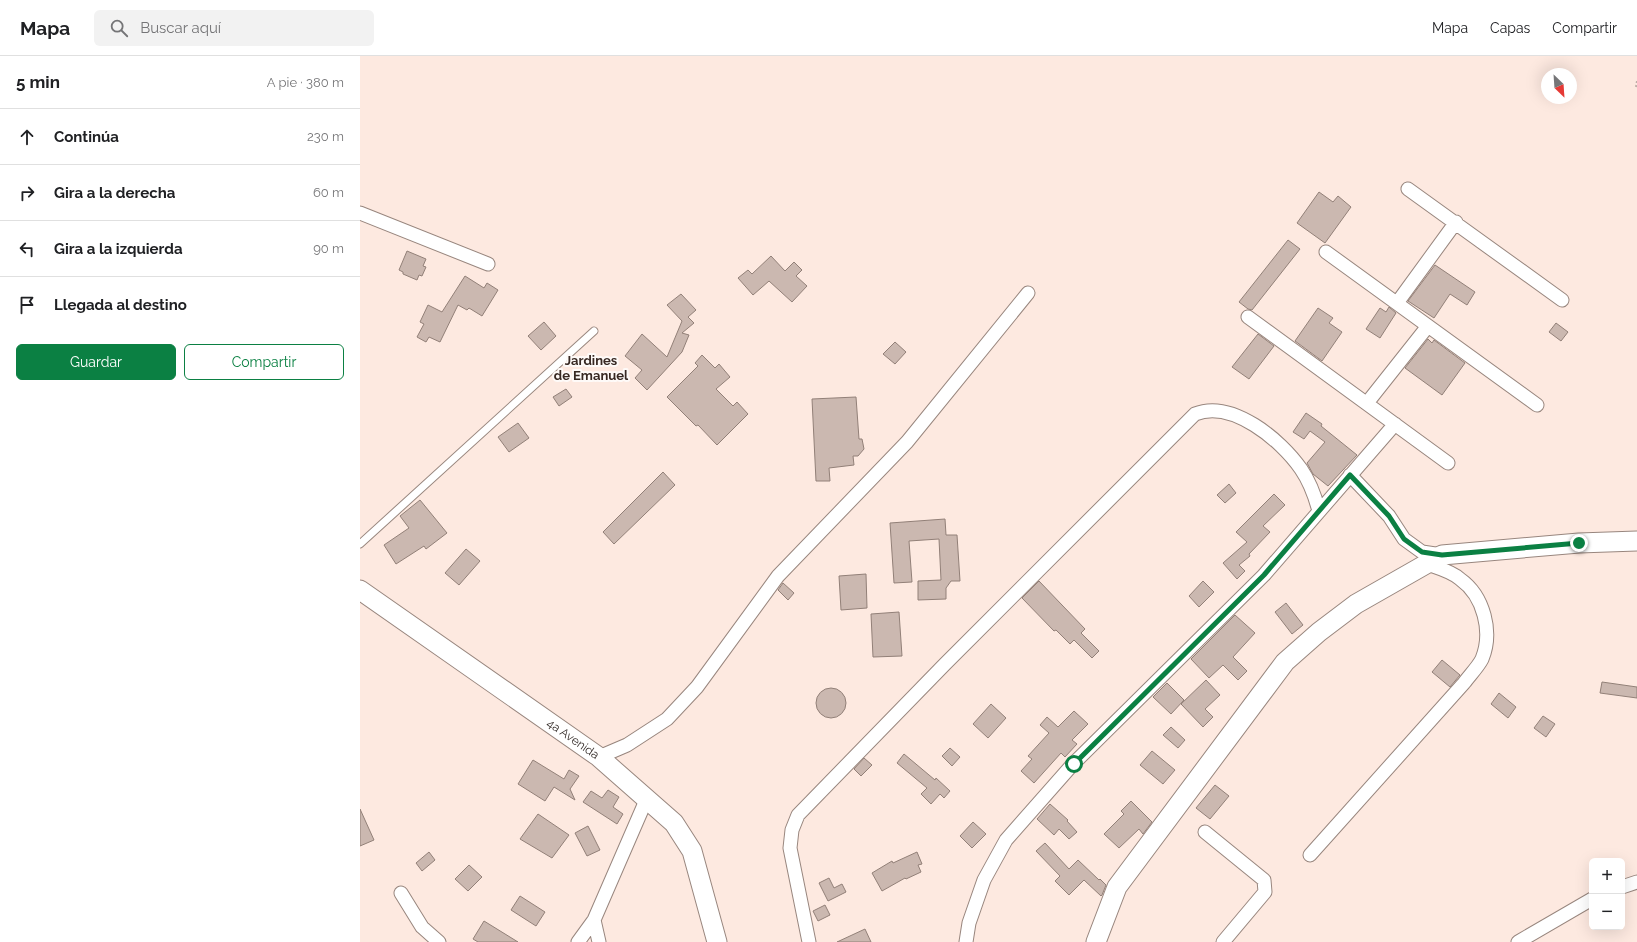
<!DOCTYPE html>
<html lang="es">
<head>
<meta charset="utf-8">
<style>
  :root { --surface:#fff; --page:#f2f2f2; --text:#202124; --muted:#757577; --line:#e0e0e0; --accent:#0b8043 }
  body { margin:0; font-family:Raleway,sans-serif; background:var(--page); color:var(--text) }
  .controls { position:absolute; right:12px; bottom:12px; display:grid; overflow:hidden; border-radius:6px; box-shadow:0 4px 16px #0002 }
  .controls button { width:36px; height:36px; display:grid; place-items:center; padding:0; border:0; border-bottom:1px solid var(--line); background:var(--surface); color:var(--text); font:20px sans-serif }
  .compass { position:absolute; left:1181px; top:12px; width:36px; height:36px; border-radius:50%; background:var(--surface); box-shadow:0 4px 16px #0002; rotate:155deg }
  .stop { position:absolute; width:12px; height:12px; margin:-9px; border:3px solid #0b8043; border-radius:50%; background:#fff }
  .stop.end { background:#0b8043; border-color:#fff; box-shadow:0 1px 4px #0008 }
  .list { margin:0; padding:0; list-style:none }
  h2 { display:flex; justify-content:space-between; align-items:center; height:52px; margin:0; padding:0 16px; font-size:17px }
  h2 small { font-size:13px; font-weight:400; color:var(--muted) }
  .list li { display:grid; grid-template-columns:26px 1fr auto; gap:12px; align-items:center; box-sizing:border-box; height:56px; padding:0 16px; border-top:1px solid var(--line) }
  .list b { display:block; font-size:15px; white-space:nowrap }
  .list em { font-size:13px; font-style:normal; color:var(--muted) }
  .actions { display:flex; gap:8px; padding:12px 16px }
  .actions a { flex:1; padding:9px 0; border:1px solid var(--accent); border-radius:6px; text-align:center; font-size:14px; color:var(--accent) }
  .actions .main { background:var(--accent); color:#fff }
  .icon { flex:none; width:22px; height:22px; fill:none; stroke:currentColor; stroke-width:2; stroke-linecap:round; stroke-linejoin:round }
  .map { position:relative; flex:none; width:1277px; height:886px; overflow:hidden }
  header { display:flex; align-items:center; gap:24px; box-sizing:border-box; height:56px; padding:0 20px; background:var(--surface); border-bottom:1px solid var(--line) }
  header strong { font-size:19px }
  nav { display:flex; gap:22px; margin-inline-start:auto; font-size:14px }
  .search { width:280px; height:36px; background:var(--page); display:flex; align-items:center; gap:10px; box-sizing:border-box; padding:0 14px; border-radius:6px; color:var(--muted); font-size:15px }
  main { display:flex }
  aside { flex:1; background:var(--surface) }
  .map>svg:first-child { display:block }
</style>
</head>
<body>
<header>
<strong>Mapa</strong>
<div class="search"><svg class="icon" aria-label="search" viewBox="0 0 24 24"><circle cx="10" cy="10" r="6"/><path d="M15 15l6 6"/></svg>Buscar aquí</div>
<nav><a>Mapa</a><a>Capas</a><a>Compartir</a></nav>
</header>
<main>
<aside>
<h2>5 min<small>A pie · 380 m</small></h2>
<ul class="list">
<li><svg class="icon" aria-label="ahead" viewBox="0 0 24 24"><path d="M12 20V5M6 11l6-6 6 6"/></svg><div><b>Continúa</b></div><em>230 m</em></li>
<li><svg class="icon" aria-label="right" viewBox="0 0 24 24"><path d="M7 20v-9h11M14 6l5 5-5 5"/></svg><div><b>Gira a la derecha</b></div><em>60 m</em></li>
<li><svg class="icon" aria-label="left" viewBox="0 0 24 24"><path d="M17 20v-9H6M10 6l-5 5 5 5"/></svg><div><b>Gira a la izquierda</b></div><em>90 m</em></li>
<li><svg class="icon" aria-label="arrive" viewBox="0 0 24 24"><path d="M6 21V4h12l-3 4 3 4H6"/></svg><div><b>Llegada al destino</b></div></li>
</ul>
<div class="actions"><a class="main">Guardar</a><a>Compartir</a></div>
</aside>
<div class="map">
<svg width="1277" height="886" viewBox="0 0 1277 886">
  <rect width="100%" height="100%" fill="#fde9e0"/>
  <path fill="#cbb8b0" stroke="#928078" d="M959,136L973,146L978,140L991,151L965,187L937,167Z
    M928,184L940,193L892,254L888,253L879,246Z
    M47,195L66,203L63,210L66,211L62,220L59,219L57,224L43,218V216L39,214Z
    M411,200L425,215L434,206L442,214L436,220L447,230L432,246L409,225L393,239L378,222L388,214L392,218Z
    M1075,209L1115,236L1107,249L1090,238L1074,262L1048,245Z
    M105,220L124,232L127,227L138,234L122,260L109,252L107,254L98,249L80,286L69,281L66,286L57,281L64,268L60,266L68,249L82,256Z
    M321,238L336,254L328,261L334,267L322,277L329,279L322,296L287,334L275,322L282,314L265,300L282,278L307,301L322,265L307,249Z
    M1029,251L1036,257L1020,282L1006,273L1020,252L1026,256Z
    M958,252L973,262L969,267L982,276L962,305L935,285Z
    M184,266L196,280L181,294L168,280Z
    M1196,267L1208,276L1201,285L1189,276Z
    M898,278L914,290L889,323L872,311Z
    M1068,283L1072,287L1074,284L1105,307L1082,339L1045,312Z
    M535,286L546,296L535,308L523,298Z
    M342,299L355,312L359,308L370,321L356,333L373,350L377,346L388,358L357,389L338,369L336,370L307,341L338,310L335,307Z
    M206,333L212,341L199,350L193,341Z
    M496,341L499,383H502L504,393L498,400H493L494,409L469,412L470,425H456L452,343Z
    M946,357L962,368L961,370L997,399L968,430L953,418L947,407L965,386L950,375L944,383L933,376Z
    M158,367L169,382L149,396L138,381Z
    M303,416L315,429L254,488L243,476Z
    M869,428L876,437L865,447L857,439Z
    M914,438L925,449L903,470L910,476L889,498L890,500L879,509L885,515L877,523L863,507L887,486L876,476Z
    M60,444L87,477L66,493L64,490L36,508L24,489L49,472L40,460Z
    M585,463L586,479H597L600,525H591L586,532V543L558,544V525L581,524L579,483L549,485L552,526L534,527L530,467Z
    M106,493L120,505L99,529L85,517Z
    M506,518L507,552L481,554L479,520Z
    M679,525L725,573L721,577L739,595L732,602L714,584L710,588L696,574L694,575L662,542Z
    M843,525L854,536L839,551L829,540Z
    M423,527L434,537L428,544L418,534Z
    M926,547L943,569L932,578L915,556Z
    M539,556L542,600L513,601L511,558Z
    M875,559L895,577L873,601L887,615L878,624L863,609L849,622L831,603Z
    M1082,604L1100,619L1090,631L1072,616Z
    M846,624L860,639L845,653L853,661L843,671L821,648Z
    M1242,626L1277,631V642L1240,637Z
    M807,627L824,644L811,658L793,641Z
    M456 647a15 15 0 1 1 30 0a15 15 0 1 1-30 0Z
    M1139,637L1156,651L1148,662L1131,648Z
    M631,648L646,662L628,682L613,668Z
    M714,655L728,668L712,684L717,688L705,701L701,697L674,727L661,715L672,703L668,700L689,677L680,669L687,661L698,671Z
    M1183,660L1195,668L1186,681L1174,672Z
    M811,671L825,684L818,692L803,679Z
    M590,692L600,701L592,710L582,700Z
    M792,695L815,714L803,728L780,709Z
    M544,698L575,724L576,722L590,735L584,742L580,738L571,748L561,738L567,732L537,707Z
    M504,702L512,709L501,720L494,713Z
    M173,704L204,723L209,714L219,720L210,733L215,744L194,731L185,745L158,728Z
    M855,729L869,740L850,763L836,752Z
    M248,734L259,741L253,751L263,758L257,768L223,746L231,735L242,742Z
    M771,745L792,766L783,778L779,773L759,792L744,778L764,758L761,755Z
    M690,748L708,764L707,765L717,776L709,783L699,773L694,779L677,763Z
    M0,753L14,784L0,790Z
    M178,758L209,779L192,802L160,783Z
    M613,766L626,778L612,792L600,780Z
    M228,770L240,794L227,800L215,777Z
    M685,787L709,813L718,804L739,824L740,823L746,829L742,839L741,840L724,824L709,839L695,825L700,820L676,795Z
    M69,796L75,804L62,815L56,807Z
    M557,796L562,808L558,809L561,816L546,823L545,822L522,835L512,817L532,805L533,807Z
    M109,809L122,821L108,835L95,823Z
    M469,822L474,832L482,828L486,836L468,845L459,827Z
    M160,840L185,856L176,870L151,854Z
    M465,849L470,859L458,865L453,855Z
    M124,865L158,886H118L113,883Z
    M505,873L511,886H477Z"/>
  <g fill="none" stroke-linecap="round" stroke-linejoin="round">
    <g stroke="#98867e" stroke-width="9">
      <path id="lane" d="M0,488L234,275"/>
    </g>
    <g stroke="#98867e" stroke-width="15">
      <path id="street" d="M1048,133L1202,244
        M0,157L128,208
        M966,196L1177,349
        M1037,247L1096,166
        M888,261L1088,407
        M1007,347L1068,270
        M990,419L1029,460L1044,483L1062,496L1082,499
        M239,701L267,689L307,663L337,631L418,520L547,386L668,237
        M845,776L904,824L905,836L863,886
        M950,799L1104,627C1109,620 1118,611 1122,603C1133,576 1124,540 1100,523C1091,515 1078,512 1067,508
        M1262,831L1277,826
        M41,837L62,871L79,886
        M234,864L239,886
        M218,886L234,864L287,742
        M449,886L430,792L432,774L438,759L585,608L835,358C872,343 921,384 941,413C950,426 955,440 959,455
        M606,886L609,867L624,824L646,784L713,708L904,519L1035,368
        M1158,886L1232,843"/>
    </g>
    <g stroke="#98867e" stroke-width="21">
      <g id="secondary">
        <path id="s1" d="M0,534L239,701L314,767L332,795L357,886"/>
        <path d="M736,886L757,831L925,606L959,576L996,548L1082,499L1219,487L1277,485"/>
      </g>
    </g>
    <path stroke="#beaea7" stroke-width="2" stroke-dasharray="2 2" stroke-linecap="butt" d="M1276,31L1277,25"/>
    <use href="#lane" stroke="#fff" stroke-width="7"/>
    <use href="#street" stroke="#fff" stroke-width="13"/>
    <use href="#secondary" stroke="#fff" stroke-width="19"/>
  </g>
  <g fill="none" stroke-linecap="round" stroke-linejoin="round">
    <path stroke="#0b8043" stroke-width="5" d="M714,708L904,519L990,419L1029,460L1044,483L1062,496L1082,499L1219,487"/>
  </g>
  <g text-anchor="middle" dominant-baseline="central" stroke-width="4" stroke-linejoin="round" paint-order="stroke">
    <g font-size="12" fill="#372f2c" stroke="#fefaf8">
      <text stroke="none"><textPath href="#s1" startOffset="260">4a Avenida</textPath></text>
    </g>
    <g font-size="13" font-weight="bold" fill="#372822" stroke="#fefaf8">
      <text x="231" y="304">Jardines<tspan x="231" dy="15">de Emanuel</tspan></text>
    </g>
  </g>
</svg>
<div class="controls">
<button>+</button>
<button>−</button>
</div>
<svg class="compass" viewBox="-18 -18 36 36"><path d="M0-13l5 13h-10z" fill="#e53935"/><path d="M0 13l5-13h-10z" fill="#757577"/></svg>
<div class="stop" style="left:714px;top:708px"></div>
<div class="stop end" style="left:1219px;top:487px"></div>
</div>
</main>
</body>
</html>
